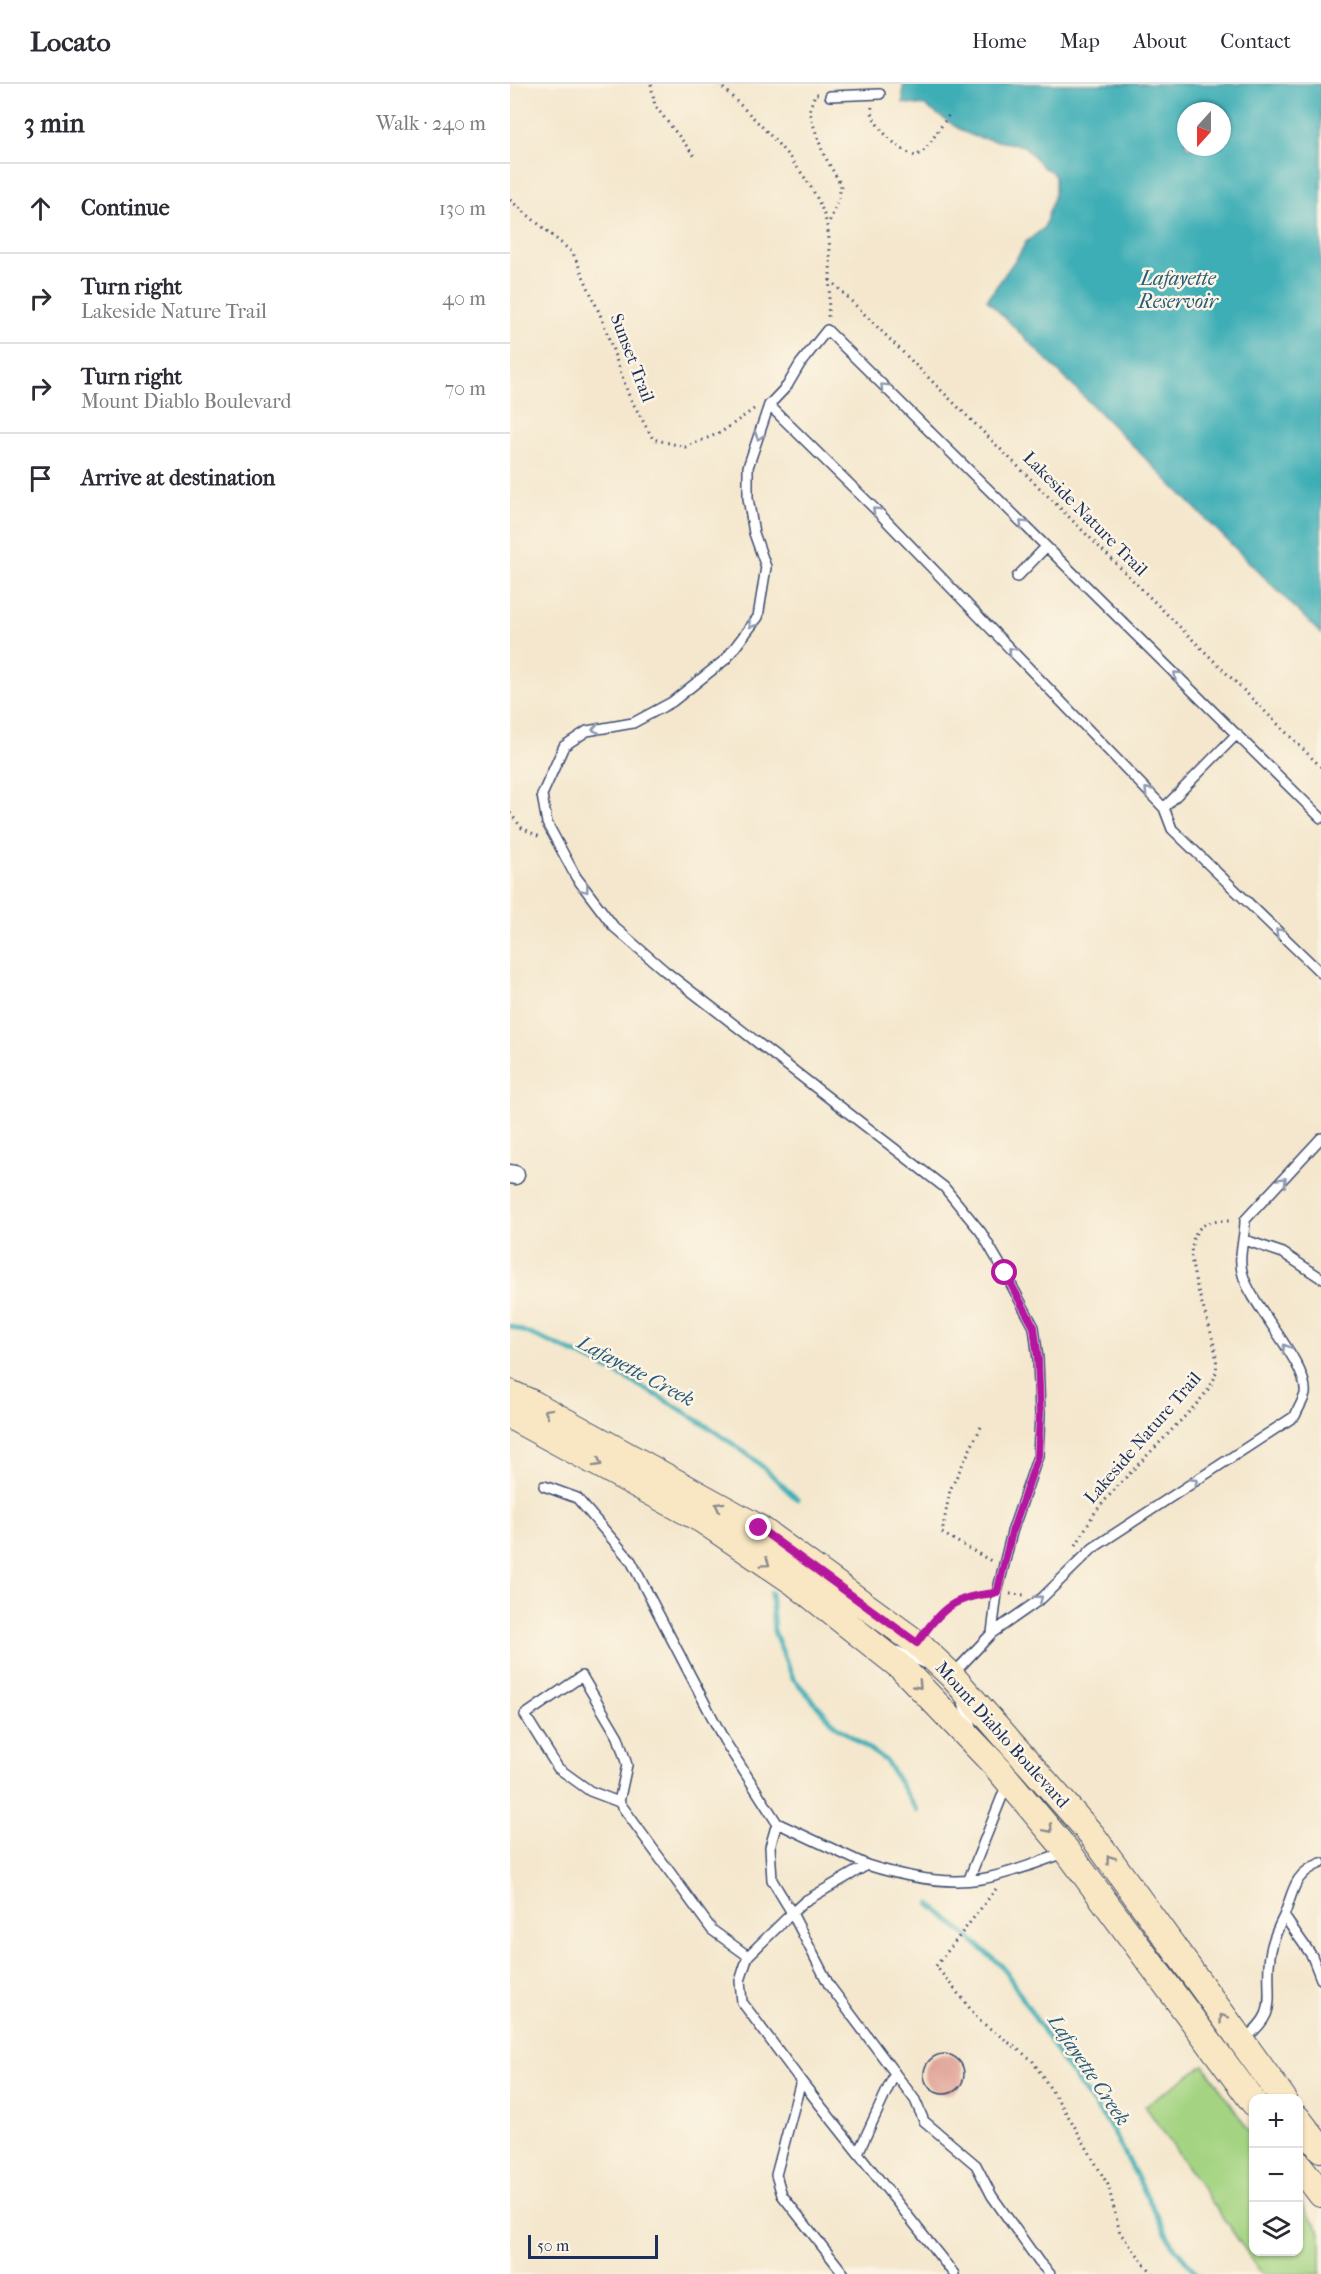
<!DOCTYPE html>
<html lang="en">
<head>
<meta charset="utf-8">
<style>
  :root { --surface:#fff; --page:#f7f7f7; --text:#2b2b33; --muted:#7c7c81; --line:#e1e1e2 }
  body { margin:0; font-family:"IM FELL French Canon",serif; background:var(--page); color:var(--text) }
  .controls { position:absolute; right:18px; bottom:18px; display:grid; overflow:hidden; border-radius:12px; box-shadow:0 2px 4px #0004 }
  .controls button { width:54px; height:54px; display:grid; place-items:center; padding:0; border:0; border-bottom:2px solid var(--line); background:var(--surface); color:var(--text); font:30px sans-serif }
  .compass { position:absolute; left:667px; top:18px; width:54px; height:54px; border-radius:50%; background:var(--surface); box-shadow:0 2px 4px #0004; rotate:201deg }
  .scale { position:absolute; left:18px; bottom:15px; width:130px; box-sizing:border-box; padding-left:6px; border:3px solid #1b2f5e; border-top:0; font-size:16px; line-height:21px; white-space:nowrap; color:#1b2f5e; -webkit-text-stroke:4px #fcf5e5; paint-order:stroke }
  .stop { position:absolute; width:18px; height:18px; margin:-14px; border:4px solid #b5179e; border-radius:50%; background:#fff }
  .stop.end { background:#b5179e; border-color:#fff; box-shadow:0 2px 6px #0008 }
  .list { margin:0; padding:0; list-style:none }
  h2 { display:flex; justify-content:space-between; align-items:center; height:78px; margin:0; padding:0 24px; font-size:26px }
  h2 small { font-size:20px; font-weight:400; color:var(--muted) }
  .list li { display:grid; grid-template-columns:39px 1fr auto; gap:18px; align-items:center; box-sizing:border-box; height:90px; padding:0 24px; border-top:2px solid var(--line) }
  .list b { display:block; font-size:22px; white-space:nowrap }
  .list p { margin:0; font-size:20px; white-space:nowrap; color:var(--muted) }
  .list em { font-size:20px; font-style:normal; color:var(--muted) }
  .icon { flex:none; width:33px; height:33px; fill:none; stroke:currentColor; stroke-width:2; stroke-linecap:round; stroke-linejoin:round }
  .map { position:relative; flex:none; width:811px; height:2190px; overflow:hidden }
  header { display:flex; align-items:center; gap:36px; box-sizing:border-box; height:84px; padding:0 30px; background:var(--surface); border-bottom:2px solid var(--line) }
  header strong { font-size:28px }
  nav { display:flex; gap:33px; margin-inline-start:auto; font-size:21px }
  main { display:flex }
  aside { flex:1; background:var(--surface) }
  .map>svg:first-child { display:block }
</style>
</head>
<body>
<header>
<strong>Locato</strong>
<nav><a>Home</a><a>Map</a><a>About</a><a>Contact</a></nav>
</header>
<main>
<aside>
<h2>3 min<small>Walk · 240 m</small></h2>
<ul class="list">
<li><svg class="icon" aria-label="ahead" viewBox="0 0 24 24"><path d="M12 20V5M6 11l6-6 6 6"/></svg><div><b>Continue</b></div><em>130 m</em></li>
<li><svg class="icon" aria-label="right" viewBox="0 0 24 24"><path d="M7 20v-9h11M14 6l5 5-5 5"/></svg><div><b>Turn right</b><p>Lakeside Nature Trail</p></div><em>40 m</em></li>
<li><svg class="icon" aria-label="right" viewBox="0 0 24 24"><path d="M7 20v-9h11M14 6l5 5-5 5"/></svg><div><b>Turn right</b><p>Mount Diablo Boulevard</p></div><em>70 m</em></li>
<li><svg class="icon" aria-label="arrive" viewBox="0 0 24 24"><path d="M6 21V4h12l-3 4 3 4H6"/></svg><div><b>Arrive at destination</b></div></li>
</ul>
</aside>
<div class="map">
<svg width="811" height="2190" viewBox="0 0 811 2190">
  <rect width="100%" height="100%" fill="#fcf5e5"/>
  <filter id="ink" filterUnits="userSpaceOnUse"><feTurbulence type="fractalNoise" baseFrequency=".0167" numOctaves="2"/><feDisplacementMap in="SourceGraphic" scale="12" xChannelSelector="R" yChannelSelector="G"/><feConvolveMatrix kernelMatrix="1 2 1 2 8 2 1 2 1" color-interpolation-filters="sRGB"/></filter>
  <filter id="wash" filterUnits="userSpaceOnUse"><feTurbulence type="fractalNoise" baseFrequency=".008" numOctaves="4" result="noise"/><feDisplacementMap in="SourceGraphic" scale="24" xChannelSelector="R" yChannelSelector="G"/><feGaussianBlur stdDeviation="1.35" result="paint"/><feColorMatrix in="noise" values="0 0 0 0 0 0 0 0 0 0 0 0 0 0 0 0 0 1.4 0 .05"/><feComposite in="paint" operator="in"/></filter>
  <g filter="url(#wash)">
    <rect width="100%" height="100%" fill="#f4e7cd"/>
    <path fill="#a4d482" stroke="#608270" stroke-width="1.5" d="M694,1981L743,2053L744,2168H788L789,2117L811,2149V2190H752L635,2022Z"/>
    <path fill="#3daeb6" stroke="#2c6e8a" stroke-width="1.5" fill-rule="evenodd" d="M393,0H811V550L477,216L510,169L516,158L534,144L545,109V93L541,87L534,84L514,62L466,53L454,48L415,22L393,19ZM676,27H712V63H676Z"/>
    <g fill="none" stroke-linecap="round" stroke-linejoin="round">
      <path stroke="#3daeb6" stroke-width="5" d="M0,1242C82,1273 161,1315 233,1367C252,1380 269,1399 287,1415
        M261,1509L264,1547L283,1594L325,1641L376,1677L407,1727
        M420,1820L493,1883L551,1975L602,2045L662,2160L687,2190"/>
    </g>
    <g id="blocks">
      <path fill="#e0a397" d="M414 1990a20 20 0 1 1 40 0a20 20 0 1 1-40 0Z"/>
    </g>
  </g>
  <g filter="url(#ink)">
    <use href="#blocks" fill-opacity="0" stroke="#3c4b6f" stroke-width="1.5"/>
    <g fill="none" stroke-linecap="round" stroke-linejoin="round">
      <g stroke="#3c4b6f" stroke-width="12">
        <path id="lane" d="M320,12L370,10
          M259,321L366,426L654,724L662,745L811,889
          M507,493L536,463
          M654,724L727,650
          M735,1156L773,1169L811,1194
          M34,1402L67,1414L121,1477L214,1656L267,1739L357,1781
          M482,1549L487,1509L502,1448L528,1372L530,1330L528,1275L524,1243L495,1189L471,1148L434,1103L155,887L104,843L66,793L37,739L32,711L54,662L77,647L123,639L162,618L216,575L248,533L256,483L244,449L238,414V383L259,321L277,302L290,280L317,246L811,734
          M387,1567L416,1580
          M443,1590L482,1549L532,1514L583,1464L785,1332C788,1325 793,1317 795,1310C799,1281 741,1221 733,1191C727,1173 735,1155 735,1136L811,1054
          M452,1617L463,1646
          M109,1718L117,1681L108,1653L72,1592L15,1631L48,1684L80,1707L109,1718L202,1846L238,1872
          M267,1739L260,1763L262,1796L282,1829L238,1872L230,1897L232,1918L291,1997L444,2190
          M811,1779C783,1790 784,1806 774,1832L802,1872L811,1895
          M459,1795L497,1700
          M732,1957C768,1929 757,1920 759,1881C760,1862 766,1848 774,1832
          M291,1997L266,2091L272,2111L334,2190
          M348,2069L385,1989
          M540,2190L529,2178L482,2112L466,2081L414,2037L405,2016L319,1901L282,1829L295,1817L357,1781C392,1792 434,1801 471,1795C500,1790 528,1778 555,1769"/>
      </g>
      <g stroke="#3c4b6f" stroke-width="21">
        <path id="street" d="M0,1090L5,1091"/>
      </g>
      <g stroke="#3c4b6f" stroke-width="28">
        <path id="secondary" d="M0,1309L22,1319L249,1444L407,1559L441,1591L582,1751L773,2014
          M0,1332L192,1436L285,1499L392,1584L484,1680L558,1768L744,2019
          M788,2035L811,2065
          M788,2080L811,2110"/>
      </g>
      <path stroke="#3c4b6f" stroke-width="3" stroke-dasharray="1.5 4.5" stroke-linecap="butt" d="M141,0L145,22L187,75
        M209,0C245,36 307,91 317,142C323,173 319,205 318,235
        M308,10H305L300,25L301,34L313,69L331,101L329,114L318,141
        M362,23C359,40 391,68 406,72L415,66L441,28
        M0,116L63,169L92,235L119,312L143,355L175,363L210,349L244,325
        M320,196L811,683
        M0,729L12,744L30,753
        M471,1343L440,1406L432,1449L481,1477
        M566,1461C573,1450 579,1436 587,1426C609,1399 635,1374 659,1349C672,1334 699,1311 705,1292C716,1257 662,1174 689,1145C697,1136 712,1137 723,1137
        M500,1510L514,1511
        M419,1543C432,1525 451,1512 475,1510
        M486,1805L426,1882L470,1937L522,1976L562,2038L598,2101L610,2149L643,2190"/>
      <use href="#lane" stroke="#fff" stroke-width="9"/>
      <use href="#street" stroke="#fff" stroke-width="18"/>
      <use href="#secondary" stroke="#f9e7c3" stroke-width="26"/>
    </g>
    <defs><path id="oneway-chevron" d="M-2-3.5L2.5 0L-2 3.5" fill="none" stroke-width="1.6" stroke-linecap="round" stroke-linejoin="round" transform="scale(1.5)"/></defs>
    <g stroke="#8d97ae">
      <use href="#oneway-chevron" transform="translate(374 303) rotate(-135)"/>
      <use href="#oneway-chevron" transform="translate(249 352) rotate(108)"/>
      <use href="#oneway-chevron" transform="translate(366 427) rotate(-135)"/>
      <use href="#oneway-chevron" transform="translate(513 440) rotate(-135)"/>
      <use href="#oneway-chevron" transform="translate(242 540) rotate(125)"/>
      <use href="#oneway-chevron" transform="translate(502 567) rotate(-134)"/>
      <use href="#oneway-chevron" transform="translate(667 591) rotate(-136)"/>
      <use href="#oneway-chevron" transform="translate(86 645) rotate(169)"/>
      <use href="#oneway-chevron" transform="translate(638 707) rotate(-134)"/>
      <use href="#oneway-chevron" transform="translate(75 805) rotate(52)"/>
      <use href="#oneway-chevron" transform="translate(769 848) rotate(-136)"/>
      <use href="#oneway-chevron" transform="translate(773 1097) rotate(-47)"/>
      <use href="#oneway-chevron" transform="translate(776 1264) rotate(-121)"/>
      <use href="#oneway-chevron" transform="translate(684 1398) rotate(-33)"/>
      <use href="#oneway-chevron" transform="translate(529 1515) rotate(-38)"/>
    </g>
    <g stroke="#8a8b90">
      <use href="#oneway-chevron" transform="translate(38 1328) rotate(-151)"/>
      <use href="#oneway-chevron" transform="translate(88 1379) rotate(29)"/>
      <use href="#oneway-chevron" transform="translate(209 1422) rotate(-151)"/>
      <use href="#oneway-chevron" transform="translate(256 1479) rotate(34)"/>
      <use href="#oneway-chevron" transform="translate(408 1601) rotate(46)"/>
      <use href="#oneway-chevron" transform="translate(539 1745) rotate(49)"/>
      <use href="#oneway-chevron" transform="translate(600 1775) rotate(-126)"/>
      <use href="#oneway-chevron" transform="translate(713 1934) rotate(-126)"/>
    </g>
  </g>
  <g fill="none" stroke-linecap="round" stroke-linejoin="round" filter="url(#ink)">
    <path stroke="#b5179e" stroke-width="8" d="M249,1444L407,1559C432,1525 442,1512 487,1509L502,1448L528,1372L530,1330L528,1275L524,1243L495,1189"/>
  </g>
  <g text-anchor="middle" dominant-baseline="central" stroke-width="5" stroke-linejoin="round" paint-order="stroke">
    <g font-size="18" fill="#1b2f5e" stroke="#fcf5e5">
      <text transform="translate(122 274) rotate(69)">Sunset Trail</text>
      <text transform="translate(575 430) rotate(45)">Lakeside Nature Trail</text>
      <text transform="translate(633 1354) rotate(-49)">Lakeside Nature Trail</text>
      <text transform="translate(492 1651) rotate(48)">Mount Diablo Boulevard</text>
    </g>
    <g font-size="20" font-style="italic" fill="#275b7d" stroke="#fcf5e5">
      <text x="668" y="194">Lafayette<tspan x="668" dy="23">Reservoir</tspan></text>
      <text transform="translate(126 1287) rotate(28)">Lafayette Creek</text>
      <text transform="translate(579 1986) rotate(56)">Lafayette Creek</text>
    </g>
  </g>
</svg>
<div class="controls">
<button>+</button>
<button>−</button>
<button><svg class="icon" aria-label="layers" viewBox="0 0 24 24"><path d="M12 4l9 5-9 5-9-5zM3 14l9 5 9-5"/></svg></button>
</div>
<svg class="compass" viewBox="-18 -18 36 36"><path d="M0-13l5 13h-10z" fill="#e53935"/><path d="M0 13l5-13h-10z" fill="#7c7c81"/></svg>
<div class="scale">50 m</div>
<div class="stop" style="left:495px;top:1189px"></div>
<div class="stop end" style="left:249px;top:1444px"></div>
</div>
</main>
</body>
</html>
